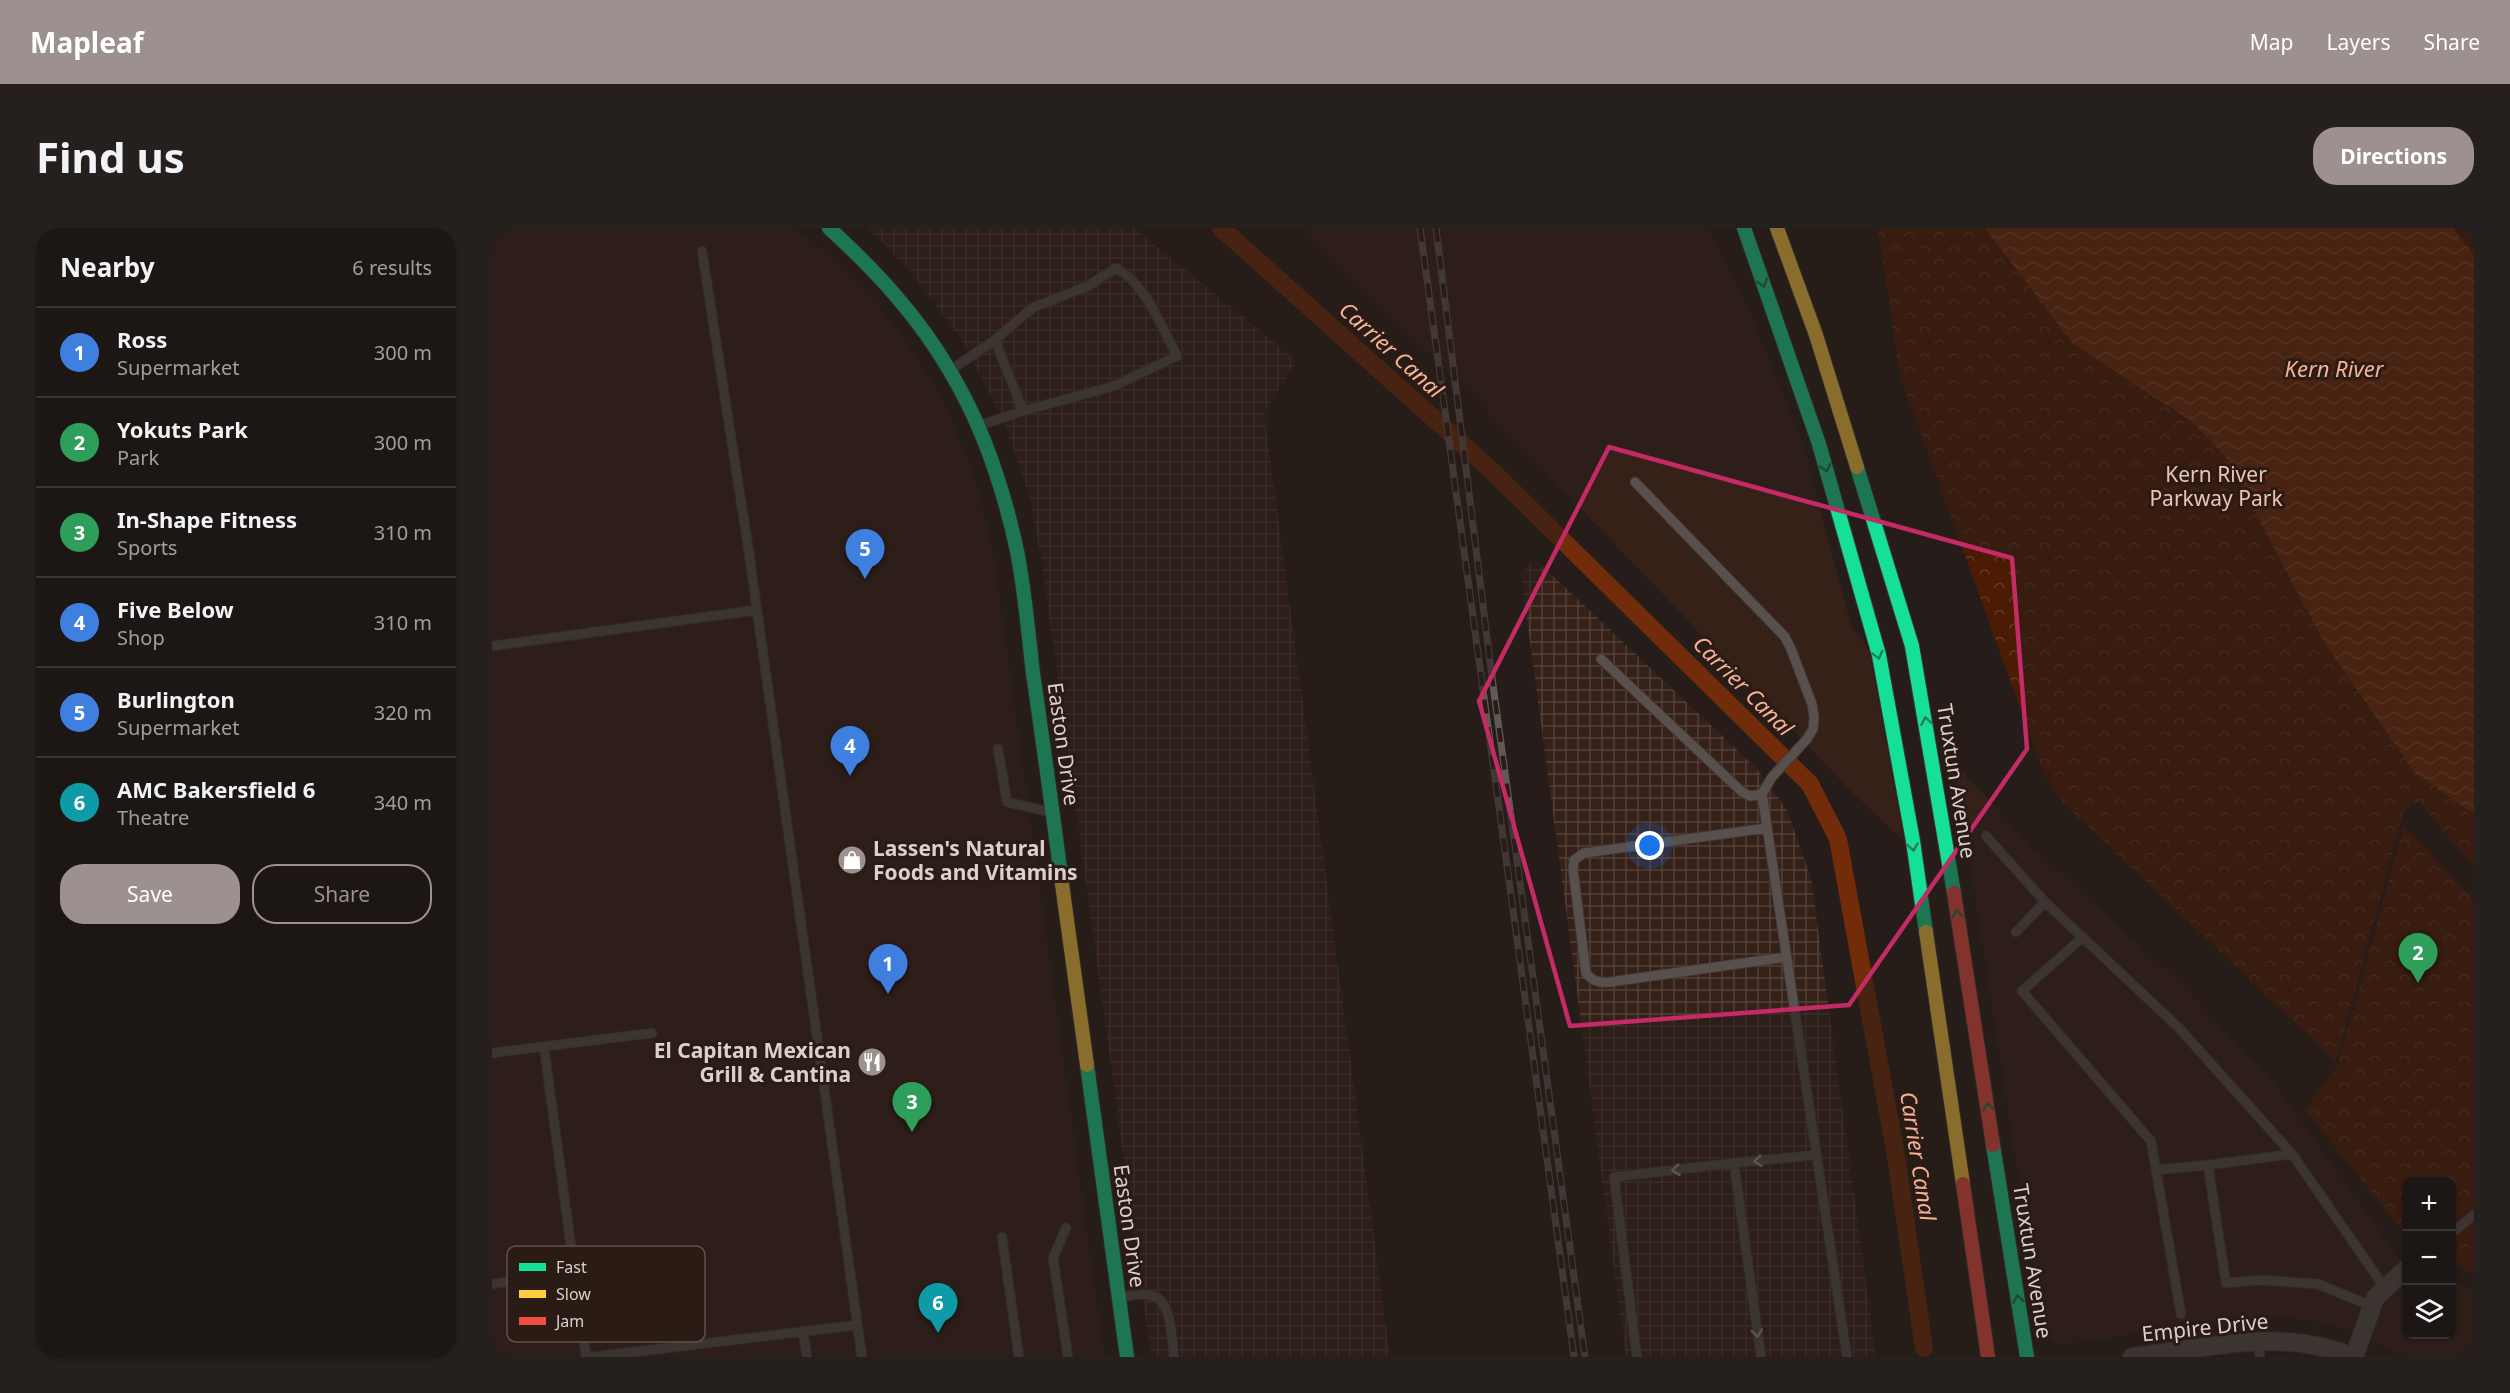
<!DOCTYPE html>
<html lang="en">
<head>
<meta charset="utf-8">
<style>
  :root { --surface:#1c1614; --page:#251f1d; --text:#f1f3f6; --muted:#a09fa0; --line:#3a3534; --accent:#9c918e }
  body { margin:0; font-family:"Noto Sans",sans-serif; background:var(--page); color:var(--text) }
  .controls { position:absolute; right:18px; bottom:18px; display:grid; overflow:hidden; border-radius:12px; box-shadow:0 2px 4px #0004 }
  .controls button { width:54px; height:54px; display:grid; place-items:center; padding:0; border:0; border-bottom:2px solid var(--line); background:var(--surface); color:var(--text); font:30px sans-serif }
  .you { position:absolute; left:1158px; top:618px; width:21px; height:21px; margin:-15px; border:4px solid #fff; border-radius:50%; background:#1a73e8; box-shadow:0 0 0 9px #1a73e833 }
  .badge { display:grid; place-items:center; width:39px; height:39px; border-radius:50%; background:var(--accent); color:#fff; font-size:20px; font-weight:700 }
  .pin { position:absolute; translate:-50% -50px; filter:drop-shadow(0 2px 3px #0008) }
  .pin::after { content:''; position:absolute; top:32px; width:21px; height:18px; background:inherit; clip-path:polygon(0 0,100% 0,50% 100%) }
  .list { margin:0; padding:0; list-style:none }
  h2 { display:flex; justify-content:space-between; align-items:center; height:78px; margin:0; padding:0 24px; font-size:26px }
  h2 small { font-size:20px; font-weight:400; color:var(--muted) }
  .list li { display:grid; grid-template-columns:39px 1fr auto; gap:18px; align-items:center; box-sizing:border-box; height:90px; padding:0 24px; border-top:2px solid var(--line) }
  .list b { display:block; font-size:22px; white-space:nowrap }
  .list p { margin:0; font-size:20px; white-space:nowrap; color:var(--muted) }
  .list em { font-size:20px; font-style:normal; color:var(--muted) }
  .actions { display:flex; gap:12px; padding:18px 24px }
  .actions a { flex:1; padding:14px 0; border:2px solid var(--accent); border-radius:24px; text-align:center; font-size:21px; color:var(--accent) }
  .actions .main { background:var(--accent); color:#fff }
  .icon { flex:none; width:33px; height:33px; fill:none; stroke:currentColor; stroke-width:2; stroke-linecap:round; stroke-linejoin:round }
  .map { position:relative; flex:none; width:1982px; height:1129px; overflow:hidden; border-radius:24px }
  header { display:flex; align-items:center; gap:36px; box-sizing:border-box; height:84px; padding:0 30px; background:var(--accent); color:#fff }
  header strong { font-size:28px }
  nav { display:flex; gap:33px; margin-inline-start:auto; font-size:21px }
  .intro { display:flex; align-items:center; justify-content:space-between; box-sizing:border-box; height:144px; padding:0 36px }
  h1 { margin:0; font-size:42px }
  .button { padding:15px 27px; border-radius:24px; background:var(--accent); color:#fff; font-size:21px; font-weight:700 }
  main { display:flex; gap:36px; padding:0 36px }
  aside { flex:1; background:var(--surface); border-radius:24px; box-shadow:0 2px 4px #0004 }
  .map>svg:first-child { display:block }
</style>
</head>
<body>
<header>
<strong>Mapleaf</strong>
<nav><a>Map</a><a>Layers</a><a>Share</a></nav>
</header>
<div class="intro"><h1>Find us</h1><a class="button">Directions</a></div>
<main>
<aside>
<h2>Nearby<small>6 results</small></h2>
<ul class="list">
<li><span class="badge" style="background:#3f7fe0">1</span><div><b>Ross</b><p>Supermarket</p></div><em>300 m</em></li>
<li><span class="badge" style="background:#2e9e5b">2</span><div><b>Yokuts Park</b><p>Park</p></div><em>300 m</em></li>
<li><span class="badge" style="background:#2e9e5b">3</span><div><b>In-Shape Fitness</b><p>Sports</p></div><em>310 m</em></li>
<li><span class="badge" style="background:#3f7fe0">4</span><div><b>Five Below</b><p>Shop</p></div><em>310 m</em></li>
<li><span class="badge" style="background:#3f7fe0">5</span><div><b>Burlington</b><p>Supermarket</p></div><em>320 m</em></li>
<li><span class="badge" style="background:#0f9aa8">6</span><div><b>AMC Bakersfield 6</b><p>Theatre</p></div><em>340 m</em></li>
</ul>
<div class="actions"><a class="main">Save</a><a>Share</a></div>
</aside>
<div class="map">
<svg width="1982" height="1129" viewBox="0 0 1982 1129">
  <defs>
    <pattern id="industrial-grid" width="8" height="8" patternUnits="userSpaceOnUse" patternTransform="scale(1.5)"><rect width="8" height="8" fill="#362119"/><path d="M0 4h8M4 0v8" fill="none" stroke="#524039"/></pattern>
    <pattern id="park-crowns" width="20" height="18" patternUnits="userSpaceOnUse" patternTransform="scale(1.5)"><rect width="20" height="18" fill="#4c1b04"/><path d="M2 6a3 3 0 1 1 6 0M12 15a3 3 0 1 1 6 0" fill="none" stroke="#653b27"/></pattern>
    <pattern id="water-waves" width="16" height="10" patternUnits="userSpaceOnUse" patternTransform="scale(1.5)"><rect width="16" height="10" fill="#722c0a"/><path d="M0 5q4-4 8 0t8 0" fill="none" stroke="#864a2c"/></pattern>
  </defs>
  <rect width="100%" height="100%" fill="#261d1a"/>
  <path fill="#362119" d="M0,0H303L339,29L377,67L411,109L440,154L460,193L486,260L502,330L612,1129H0Z
    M810,0H1216L1258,86L1309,210L1359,397L1377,422L1412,613L1359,563L984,171Z
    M1463,535L1536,615L1688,755L1784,858L1905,1029L1914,1034V1106H1960V1053L1982,1063V1129H1912L1881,1112L1852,1101L1823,1093L1791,1089L1742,1091L1567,1117L1550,1104Z"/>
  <path fill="url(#industrial-grid)" d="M376,0H642L805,133L772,184L898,1129H659L550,334L537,267L510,189L470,113L421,46Z
    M1042,330L1264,540L1295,582L1319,650L1384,1129H1134L1029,347Z"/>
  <path fill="url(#park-crowns)" d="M1386,0H1982V640L1927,574L1913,579L1844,834L1570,574L1553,548L1408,148Z
    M1912,597L1982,672V1047L1960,1033V954H1914V1007L1813,882L1846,837Z"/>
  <path fill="url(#water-waves)" d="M1493,0H1961L1982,28V586L1923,545L1832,414L1733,228L1698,192L1581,116Z"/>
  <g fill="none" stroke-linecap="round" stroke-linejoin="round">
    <path stroke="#722c0a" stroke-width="18" d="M729,0L998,241L1318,556L1346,611L1403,922L1432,1120"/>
    <g stroke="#3f3836" stroke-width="11">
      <path id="lane" d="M210,23L256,318L370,1129
        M503,112L540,80L596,58L624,40C654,56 669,98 685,128L622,158L531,183
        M460,141L503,112L531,183L489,197
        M1143,254L1293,409L1299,421L1320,476L1322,489L1321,501L1315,511L1280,549L1270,566L1355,1129
        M0,418L265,382
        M1109,431L1250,564L1258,568L1270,566
        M506,521L515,574L558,584
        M1275,600L1092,625L1082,632L1081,641L1094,745C1101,754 1108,755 1118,754L1294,729
        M1494,608L1553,674L1687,800L1800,926
        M1524,704L1553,674
        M1591,709L1530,763L1659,913L1664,942
        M52,819L94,1129
        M0,825L160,805
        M1716,937L1800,926L1893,1060
        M574,1000L561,1030L576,1129
        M1960,1005L1982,987
        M510,1009L527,1129
        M0,1056L82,1043
        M629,1069C638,1068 649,1065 658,1067C681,1071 679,1110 682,1129
        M1689,1086L1664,942L1716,937L1734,1055L1768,1052L1826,1056L1879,1078
        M311,1104L315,1129
        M1766,1113L1768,1129
        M100,1129L365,1097
        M1145,1129L1122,949L1242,935
        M1269,1129L1242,935L1324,927"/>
    </g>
    <g stroke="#3f3836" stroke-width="20">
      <path id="street" d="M1640,1129C1712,1121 1790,1098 1860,1129
        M1862,1129L1883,1070L1914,1041"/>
    </g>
    <g stroke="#3f3836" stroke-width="16">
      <path id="fast" d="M337,0C384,43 427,89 459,145C491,199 512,262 525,323C533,363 536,404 541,445C551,515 561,585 570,656
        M1252,0L1327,216L1387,427L1421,613L1434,704
        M1365,239L1420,418L1462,665
        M595,837L635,1129
        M1501,917L1535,1129"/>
    </g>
    <g stroke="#3f3836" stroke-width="16">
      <path id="slow" d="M1285,0L1324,107L1365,239
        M570,656L595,837
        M1434,704L1471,956"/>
    </g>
    <g stroke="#3f3836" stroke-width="16">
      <path id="jam" d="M1462,665L1501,917
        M1471,956L1496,1129"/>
    </g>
    <use href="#lane" stroke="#57504d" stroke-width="9"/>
    <use href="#street" stroke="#57504d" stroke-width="18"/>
    <use href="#fast" stroke="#16e098" stroke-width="14"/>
    <use href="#slow" stroke="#ffcf43" stroke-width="14"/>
    <use href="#jam" stroke="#f24e42" stroke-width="14"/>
    <g stroke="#625957" stroke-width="7">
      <path id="rail" d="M928,0L1082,1129
        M944,0L1001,457L1093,1129"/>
    </g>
    <use href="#rail" stroke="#2b1b15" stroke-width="4.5" stroke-dasharray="14" stroke-linecap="butt"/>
  </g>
  <defs><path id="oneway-chevron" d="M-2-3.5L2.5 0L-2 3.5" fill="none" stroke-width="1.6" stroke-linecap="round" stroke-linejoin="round" transform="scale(1.5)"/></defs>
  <g stroke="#207e56">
    <use href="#oneway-chevron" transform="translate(1271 55) rotate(71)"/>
    <use href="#oneway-chevron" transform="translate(1334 240) rotate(75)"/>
    <use href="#oneway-chevron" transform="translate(1386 427) rotate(76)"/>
    <use href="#oneway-chevron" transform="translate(1434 493) rotate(-100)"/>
    <use href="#oneway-chevron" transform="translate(1421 619) rotate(81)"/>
    <use href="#oneway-chevron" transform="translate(1465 686) rotate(-99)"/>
    <use href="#oneway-chevron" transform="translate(1496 879) rotate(-99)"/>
    <use href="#oneway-chevron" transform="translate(1526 1071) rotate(-99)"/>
  </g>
  <g stroke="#a09693">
    <use href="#oneway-chevron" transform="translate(1266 933) rotate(174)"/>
    <use href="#oneway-chevron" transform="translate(1184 942) rotate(173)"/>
    <use href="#oneway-chevron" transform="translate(1265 1105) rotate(82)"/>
  </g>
  <path d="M0 0H1982V1129H0ZM1117,219L1520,330L1535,521L1357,777L1078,798L987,473Z" fill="#261d1a" fill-opacity=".55" fill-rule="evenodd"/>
  <path fill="none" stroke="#c42a66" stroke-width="4.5" stroke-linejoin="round" d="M1117,219L1520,330L1535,521L1357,777L1078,798L987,473Z"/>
  <defs>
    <g id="shop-disc" transform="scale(1.5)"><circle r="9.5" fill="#9c918e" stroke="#2b1b15"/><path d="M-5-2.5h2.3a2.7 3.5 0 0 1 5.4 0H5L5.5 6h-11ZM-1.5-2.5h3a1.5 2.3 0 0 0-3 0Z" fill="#fff"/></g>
    <g id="restaurant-disc" transform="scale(1.5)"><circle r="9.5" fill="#9c918e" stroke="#2b1b15"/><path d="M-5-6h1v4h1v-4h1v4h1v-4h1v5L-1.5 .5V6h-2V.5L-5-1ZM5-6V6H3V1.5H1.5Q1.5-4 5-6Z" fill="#fff"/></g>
  </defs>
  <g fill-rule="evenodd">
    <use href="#shop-disc" x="360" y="632"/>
    <use href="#restaurant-disc" x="380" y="834"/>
  </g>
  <g text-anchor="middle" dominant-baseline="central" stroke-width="6" stroke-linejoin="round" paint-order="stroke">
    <g font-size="21" fill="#f0c3b1" stroke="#2b1b15">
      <text x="1724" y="246">Kern River<tspan x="1724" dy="24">Parkway Park</tspan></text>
    </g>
    <g font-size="21" fill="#dbd0cc" stroke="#2b1b15">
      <text transform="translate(572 516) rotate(82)">Easton Drive</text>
      <text transform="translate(1465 553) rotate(81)">Truxtun Avenue</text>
      <text transform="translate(638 998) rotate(82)">Easton Drive</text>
      <text transform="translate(1541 1033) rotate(81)">Truxtun Avenue</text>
      <text transform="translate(1713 1099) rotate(-6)">Empire Drive</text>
    </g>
    <g font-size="21" font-weight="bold" fill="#dbd0cc" stroke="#2b1b15" text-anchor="start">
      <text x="381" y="620">Lassen's Natural<tspan x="381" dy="24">Foods and Vitamins</tspan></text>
      <text x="359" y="822" text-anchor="end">El Capitan Mexican<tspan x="359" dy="24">Grill &amp; Cantina</tspan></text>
    </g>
    <g font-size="22" font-style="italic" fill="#f5b297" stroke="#2b1b15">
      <text transform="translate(900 121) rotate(42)">Carrier Canal</text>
      <text x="1842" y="140">Kern River</text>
      <text transform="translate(1252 457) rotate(45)">Carrier Canal</text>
      <text transform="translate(1427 928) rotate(81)">Carrier Canal</text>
    </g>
  </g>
  <rect x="15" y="1018" width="198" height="96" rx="9" fill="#2b1b15" stroke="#60514c" stroke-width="1.5"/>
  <rect x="27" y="1035" width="27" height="8" fill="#16e098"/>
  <rect x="27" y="1062" width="27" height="8" fill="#ffcf43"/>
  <rect x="27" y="1089" width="27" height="8" fill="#f24e42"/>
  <g font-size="16" fill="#dbd0cc">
    <text x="64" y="1045">Fast</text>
    <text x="64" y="1072">Slow</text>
    <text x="64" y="1099">Jam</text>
  </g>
</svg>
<div class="controls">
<button>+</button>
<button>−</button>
<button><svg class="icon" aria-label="layers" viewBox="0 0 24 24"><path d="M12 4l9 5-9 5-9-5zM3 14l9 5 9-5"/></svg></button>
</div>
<div class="you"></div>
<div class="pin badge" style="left:396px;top:766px;background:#3f7fe0">1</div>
<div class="pin badge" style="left:1926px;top:755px;background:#2e9e5b">2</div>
<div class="pin badge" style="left:420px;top:904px;background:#2e9e5b">3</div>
<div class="pin badge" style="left:358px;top:548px;background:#3f7fe0">4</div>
<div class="pin badge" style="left:373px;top:351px;background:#3f7fe0">5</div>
<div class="pin badge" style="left:446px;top:1105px;background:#0f9aa8">6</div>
</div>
</main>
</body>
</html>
